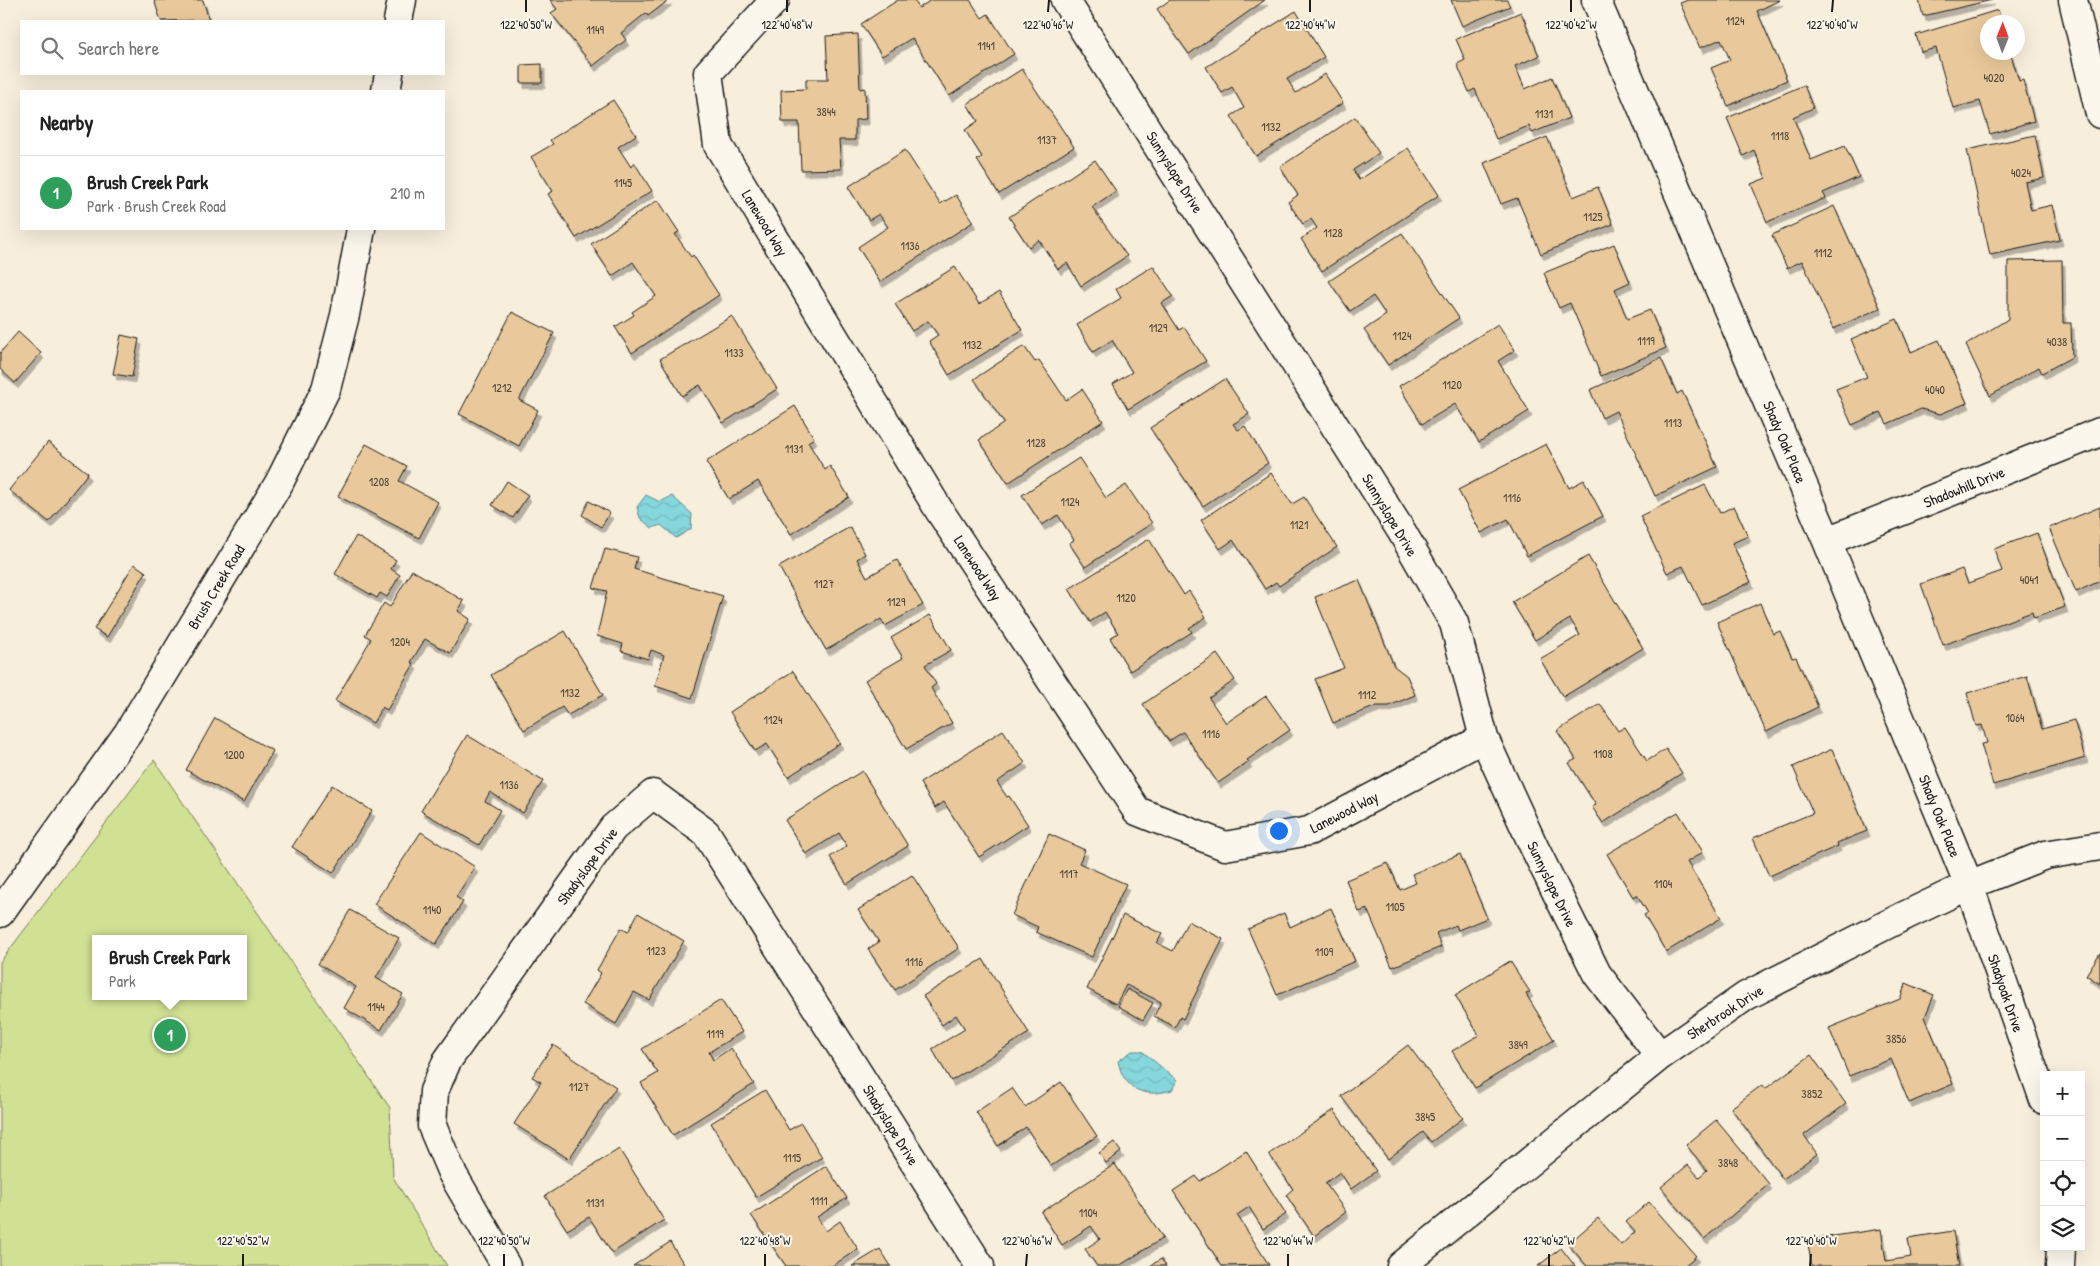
<!DOCTYPE html>
<html lang="en">
<head>
<meta charset="utf-8">
<style>
  :root { --surface:#fff; --page:#f6f6f6; --text:#222; --muted:#767676; --line:#e0e0e0; --accent:#7c3aed }
  body { margin:0; font-family:"Patrick Hand",sans-serif; background:var(--page); color:var(--text) }
  .controls { position:absolute; right:15px; bottom:15px; display:grid; overflow:hidden; border-radius:0px; box-shadow:0 5px 20px #0002 }
  .controls button { width:45px; height:45px; display:grid; place-items:center; padding:0; border:0; border-bottom:1px solid var(--line); background:var(--surface); color:var(--text); font:25px sans-serif }
  .compass { position:absolute; left:1980px; top:15px; width:45px; height:45px; border-radius:50%; background:var(--surface); box-shadow:0 5px 20px #0002; rotate:1deg }
  .you { position:absolute; left:1278px; top:830px; width:18px; height:18px; margin:-12px; border:4px solid #fff; border-radius:50%; background:#1a73e8; box-shadow:0 0 0 8px #1a73e833 }
  .badge { display:grid; place-items:center; width:32px; height:32px; border-radius:50%; background:var(--accent); color:#fff; font-size:16px; font-weight:700 }
  .pin { position:absolute; translate:-50% -50%; border:2px solid #fff; box-shadow:0 1px 5px #0006 }
  .popup { position:absolute; left:92px; top:935px; width:155px; height:65px; box-sizing:border-box; display:grid; place-content:center; border-radius:0px; background:var(--surface); filter:drop-shadow(0 1px 4px #0005); font-size:16px; white-space:nowrap; color:var(--muted) }
  .popup b { font-size:19px; color:var(--text) }
  .popup::after { content:''; position:absolute; left:50%; top:100%; margin-left:-10px; border:10px solid transparent; border-top-color:var(--surface) }
  .list { margin:0; padding:0; list-style:none }
  h2 { display:flex; justify-content:space-between; align-items:center; height:65px; margin:0; padding:0 20px; font-size:21px }
  h2 small { font-size:16px; font-weight:400; color:var(--muted) }
  .list li { display:grid; grid-template-columns:32px 1fr auto; gap:15px; align-items:center; box-sizing:border-box; height:75px; padding:0 20px; border-top:1px solid var(--line) }
  .list b { display:block; font-size:19px; white-space:nowrap }
  .list p { margin:0; font-size:16px; white-space:nowrap; color:var(--muted) }
  .list em { font-size:16px; font-style:normal; color:var(--muted) }
  .icon { flex:none; width:28px; height:28px; fill:none; stroke:currentColor; stroke-width:2; stroke-linecap:round; stroke-linejoin:round }
  .map { position:relative; flex:none; width:2100px; height:1266px; overflow:hidden }
  .search { position:absolute; background:var(--surface); box-shadow:0 5px 20px #0002; left:20px; top:20px; width:425px; height:55px; display:flex; align-items:center; gap:12px; box-sizing:border-box; padding:0 18px; border-radius:0px; color:var(--muted); font-size:19px }
  .panel { position:absolute; background:var(--surface); box-shadow:0 5px 20px #0002; left:20px; top:90px; width:425px; height:140px; border-radius:0px }
  .map>svg:first-child { display:block }
</style>
</head>
<body>
<div class="map">
<svg width="2100" height="1266" viewBox="0 0 2100 1266">
  <defs>
    <pattern id="water-waves" width="16" height="10" patternUnits="userSpaceOnUse" patternTransform="scale(1.25)"><rect width="16" height="10" fill="#85d7dc"/><path d="M0 5q4-4 8 0t8 0" fill="none" stroke="#72b8bc"/></pattern>
    <filter id="shadow"><feDropShadow dx="3" dy="5.5" stdDeviation="0" flood-color="#0004"/></filter>
  </defs>
  <rect width="100%" height="100%" fill="#f7eedc"/>
  <filter id="ink" filterUnits="userSpaceOnUse"><feTurbulence type="fractalNoise" baseFrequency=".02" numOctaves="2"/><feDisplacementMap in="SourceGraphic" scale="10" xChannelSelector="R" yChannelSelector="G"/><feConvolveMatrix kernelMatrix="1 2 1 2 8 2 1 2 1" color-interpolation-filters="sRGB"/></filter>
  <g filter="url(#ink)">
    <path fill="#d1e194" stroke="#767e58" fill-rule="evenodd" d="M154,760L390,1108L393,1177L447,1266H0V962ZM96,939H244V996H96Z"/>
    <path fill="url(#water-waves)" stroke="#5b8c8f" d="M646,495L660,502L672,496L692,514L691,529L676,538L661,525L652,528L640,518L637,507Z
      M1132,1051H1142L1177,1080L1172,1090C1145,1098 1124,1091 1118,1061Z"/>
    <path fill="#e9c99b" stroke="#1c1c1c" filter="url(#shadow)" d="M154,0H203L209,20L161,21Z
      M550,0H669L648,16L646,13L621,33L626,40L593,66L551,13L557,9Z
      M898,0H914L919,8L931,0H970L982,18L988,14L1014,54L949,96L912,38L882,56L861,24Z
      M1170,0H1265L1189,54L1157,9Z
      M1451,0H1507L1510,6L1462,26Z
      M1688,0H1780L1757,11L1787,80L1728,106L1711,68L1730,60L1721,39L1700,48L1680,3Z
      M1919,0H1992L1923,16Z
      M1998,10L2002,22H1988V52H2010L2019,81L2023,80L2034,121L1990,134L1980,101L1953,108L1936,48L1921,52L1916,35Z
      M1296,11L1324,57L1287,79L1296,93L1325,74L1343,103L1256,156L1231,116L1244,108L1232,87L1222,93L1206,67Z
      M1521,12L1539,56L1515,66L1525,89L1552,77L1569,118L1532,133L1529,126L1496,139L1475,89L1469,92L1457,64L1465,60L1456,39Z
      M858,34L860,89L865,88L866,119L855,120V140H839L841,169L801,170L799,122H782L781,90L806,89V79H828L826,36Z
      M542,64V83H521V65Z
      M1022,69L1074,147L999,194L977,160L982,157L965,130L978,121L967,104Z
      M1804,85L1813,108L1793,117L1811,160L1845,146L1859,177L1823,193L1826,198L1767,222L1751,184L1766,178L1754,150L1743,156L1727,118Z
      M613,100L636,135L618,147L631,167L634,162L652,191L576,238L548,194L553,191L531,157L553,144L550,140Z
      M1355,117L1379,153L1353,170L1359,180L1408,148L1439,195L1322,271L1301,239L1317,228L1311,219L1303,224L1288,202L1298,195L1280,167Z
      M2035,135L2044,178L2025,182L2031,210L2052,205L2060,240L1990,255L1967,150Z
      M1547,137L1573,197L1598,187L1613,224L1541,254L1517,198L1501,204L1484,163Z
      M905,150L940,204L956,195L973,222L880,282L858,247L888,227L879,214L869,220L848,187Z
      M1095,160L1116,191L1092,207L1127,256L1081,286L1067,263L1058,269L1039,240L1029,247L1009,217Z
      M658,200L679,232L675,234L691,257L693,255L719,295L632,353L615,327L634,315L632,312L656,296L633,262L612,276L591,244Z
      M1834,206L1880,308L1833,329L1802,261L1787,268L1772,235Z
      M1402,233L1459,318L1388,365L1364,330L1386,315L1373,296L1350,311L1329,281Z
      M1614,244L1630,282L1615,289L1627,319L1650,310L1666,348L1601,376L1570,303L1559,308L1544,273Z
      M2062,260L2063,323H2071L2072,357L2042,373L2039,367L1990,396L1966,345L2008,319V261Z
      M1153,266L1173,296L1162,303L1179,330L1184,327L1206,361L1128,409L1113,384L1132,372L1112,340L1093,352L1077,325L1121,298L1116,289Z
      M955,267L979,304L999,292L1022,330L949,375L929,341L938,335L928,321L912,331L895,304Z
      M512,312L554,333L519,400L538,410L519,446L459,414Z
      M732,316L777,389L723,423L700,385L682,396L660,359Z
      M1897,319L1911,352L1939,340L1967,403L1940,414L1921,409L1887,424L1881,412L1852,425L1836,389L1867,377L1851,339Z
      M1498,324L1515,350L1498,361L1529,411L1479,442L1455,404L1422,424L1399,386Z
      M18,332L41,353L15,383L0,369V353Z
      M121,335L139,339L132,377L113,374Z
      M1024,346L1035,362L1039,360L1066,400L1082,389L1103,421L1008,483L979,440L1004,423L974,379Z
      M1661,358L1677,394L1682,391L1717,467L1655,496L1616,411L1602,418L1590,390Z
      M1225,379L1249,414L1233,424L1238,430L1245,426L1268,463L1203,506L1150,428Z
      M795,406L814,438L808,442L825,470L830,466L849,497L791,534L758,481L729,499L706,462Z
      M48,442L88,473L49,522L9,490Z
      M366,444L407,466L399,481L438,502L419,538L338,496Z
      M1546,444L1569,488L1584,480L1603,516L1527,556L1508,519L1481,533L1458,490Z
      M1079,458L1106,498L1126,485L1152,523L1085,567L1069,543L1074,540L1058,515L1042,525L1022,495Z
      M1271,473L1292,504L1304,497L1337,547L1279,586L1276,582L1265,589L1233,540L1220,549L1201,520Z
      M507,481L528,495L513,518L492,505Z
      M1705,485L1720,513L1734,506L1748,536L1732,543L1751,582L1702,605L1683,566L1667,573L1640,516Z
      M589,501L610,513L601,527L582,515Z
      M2100,507V581L2076,592L2049,528Z
      M850,527L865,554L857,559L867,577L897,560L923,605L885,626L881,619L826,650L779,567Z
      M2037,533L2065,607L2034,618L2032,612L1943,645L1921,584L1962,569L1968,583L2002,571L1994,549Z
      M356,536L396,560L391,569L400,575L387,597L380,593L377,598L335,574Z
      M1149,539L1184,595L1189,591L1206,617L1189,628L1192,632L1130,671L1110,638L1118,633L1105,612L1090,622L1069,589Z
      M605,549L637,557L634,569L723,596L692,698L655,686L664,655L651,650L648,659L621,651L623,644L597,636L607,591L593,588Z
      M1588,556L1643,648L1563,697L1540,659L1580,635L1570,619L1535,640L1512,602Z
      M134,564L146,572L107,637L94,629Z
      M412,570L464,601L458,611L470,619L450,653L425,639L411,662L414,664L387,710L382,707L373,723L335,701L371,639L365,635L384,603L390,607Z
      M1359,580L1394,666L1407,676L1415,695L1389,706H1377L1333,723L1315,679L1344,668L1315,597Z
      M1760,603L1773,634L1780,631L1792,658L1796,657L1818,707L1766,732L1717,622Z
      M930,615L951,650L925,665L936,684L931,688L952,723L906,749L865,680L903,658L891,638Z
      M565,631L603,695L568,715L562,707L524,730L491,675Z
      M1217,654L1235,680L1209,698L1226,723L1266,696L1290,730L1247,760L1249,762L1218,783L1183,732L1169,741L1143,704Z
      M793,671L840,743L788,777L767,744L755,751L730,712Z
      M2027,676L2042,729L2074,720L2085,758L1993,785L1981,744L1987,743L1982,725L1976,726L1967,693Z
      M1600,704L1618,731L1625,727L1647,761L1666,749L1682,773L1603,823L1592,807L1596,805L1569,763L1576,759L1557,731Z
      M215,718L273,751L244,802L186,770Z
      M1003,730L1025,763L997,782L1007,797L1009,796L1028,825L979,857L944,802L935,808L920,783Z
      M467,735L543,781L523,813L490,792L485,801L500,810L479,845L421,811Z
      M1832,749L1867,831L1837,843L1838,846L1769,876L1753,838L1813,813L1793,767Z
      M862,771L908,846L847,884L830,857L847,846L839,833L806,854L785,820Z
      M332,785L372,811L333,873L292,847Z
      M1678,812L1703,852L1687,862L1721,918L1666,952L1644,915L1648,913L1637,895L1633,897L1607,854Z
      M421,832L475,867L456,897L463,902L436,944L374,904Z
      M1049,834L1085,850L1079,863L1126,884L1092,957L1036,932L1038,927L1012,915Z
      M1460,854L1487,918L1458,930L1456,925L1436,933L1441,947L1392,967L1367,909L1359,912L1346,880L1388,863L1400,890L1416,883L1412,874Z
      M912,875L959,948L895,990L868,949L879,942L858,910Z
      M1331,908L1355,961L1277,995L1248,929L1284,913L1290,927Z
      M350,910L399,938L376,978L403,994L381,1030L344,1008L356,987L318,964Z
      M638,913L684,941L649,1000L634,992L616,1024L583,1004L601,973L597,970L621,928L628,932Z
      M1123,915L1162,934L1157,943L1173,951L1188,921L1223,939L1183,1019L1180,1017L1175,1027L1154,1016L1161,1002L1126,985L1116,1004L1087,989Z
      M2100,953V984L2086,975Z
      M983,959L1029,1033L951,1081L932,1049L965,1029L956,1015L942,1025L923,996Z
      M1510,961L1530,992L1526,994L1554,1040L1475,1088L1452,1051L1479,1035L1455,995Z
      M1906,983L1934,995L1925,1017L1953,1084L1909,1103L1891,1059L1849,1076L1829,1028L1900,999Z
      M1127,989L1153,1003L1143,1020L1118,1006Z
      M721,1000L742,1032L709,1052L713,1060L731,1048L754,1084L673,1135L641,1083L658,1073L642,1049Z
      M553,1045L616,1087L569,1159L514,1124L541,1082L532,1077Z
      M1408,1045L1463,1118L1431,1142L1423,1132L1388,1159L1341,1096Z
      M1811,1055L1846,1104L1804,1135L1817,1154L1783,1179L1731,1108L1762,1085L1765,1089Z
      M1061,1082L1097,1136L1051,1166L1026,1127L998,1146L976,1112L1012,1088L1025,1107Z
      M765,1090L789,1130L801,1123L822,1157L756,1197L711,1123Z
      M1334,1110L1376,1171L1351,1189L1340,1172L1325,1183L1346,1212L1314,1236L1286,1195L1293,1189L1269,1154Z
      M1716,1120L1769,1184L1704,1239L1661,1187L1688,1165L1699,1177L1707,1170L1686,1145Z
      M1114,1142L1121,1152L1106,1163L1099,1153Z
      M619,1149L664,1220L612,1253L589,1217L567,1230L545,1196Z
      M1246,1151L1286,1214L1263,1229L1249,1207L1237,1215L1269,1265L1222,1266L1173,1191L1196,1176L1200,1181Z
      M1115,1164L1163,1238L1119,1266H1097L1085,1249L1100,1239L1091,1226L1062,1245L1041,1212Z
      M826,1166L847,1198L817,1217L826,1231L840,1221L858,1249L832,1266H786L751,1215Z
      M1649,1202L1696,1256L1684,1266H1587L1568,1244L1598,1218L1621,1245L1635,1232L1626,1222Z
      M1881,1229L1886,1261L1911,1257L1908,1238L1953,1231L1959,1266H1812L1807,1240Z
      M670,1242L685,1266H633Z
      M1561,1248L1575,1266H1538Z
      M880,1249L891,1266H852Z
      M1161,1259L1166,1266H1150Z"/>
    <g fill="none" stroke-linecap="round" stroke-linejoin="round">
      <g stroke="#1c1c1c" stroke-width="31">
        <path id="street" d="M775,0L708,73L718,145L939,510L1137,811L1225,846L1309,831L1484,738
          M1065,0L1402,532L1454,623L1484,738L1534,847L1597,974L1660,1056
          M1596,0L1827,541L1969,885L2044,1100
          M2073,0L2100,114
          M1827,541L2100,432
          M506,1266L452,1173L432,1126L434,1091L447,1061L613,828L653,794L706,833L980,1266
          M1401,1266L1660,1056L1746,996L1900,918L1969,885L2045,855L2100,846
          M2060,1266L2061,1247"/>
      </g>
      <g stroke="#1c1c1c" stroke-width="31">
        <path id="secondary" d="M398,21L402,0
          M386,91L389,74
          M0,913L128,733L279,483L326,389L345,315L361,229"/>
      </g>
      <use href="#street" stroke="#fbf7ec" stroke-width="28"/>
      <use href="#secondary" stroke="#fbf7ec" stroke-width="28"/>
    </g>
  </g>
  <path fill="none" stroke="#1c1c1c" stroke-width="2" d="M526,12V0M787,12V0M1048,12L1049,0M1310,12V0M1571,12V0M1832,12L1833,0M243,1266V1254M504,1266V1254M765,1266V1254M1026,1266L1027,1254M1288,1266V1254M1549,1266V1254M1810,1266L1811,1254"/>
  <g text-anchor="middle" dominant-baseline="central" stroke-width="4" stroke-linejoin="round" paint-order="stroke">
    <g font-size="12" fill="#4f473c">
      <text x="1735" y="20">1124</text>
      <text x="595" y="29">1149</text>
      <text x="986" y="45">1141</text>
      <text x="1994" y="77">4020</text>
      <text x="826" y="111">3844</text>
      <text x="1544" y="113">1131</text>
      <text x="1271" y="126">1132</text>
      <text x="1780" y="135">1118</text>
      <text x="1047" y="139">1137</text>
      <text x="2021" y="172">4024</text>
      <text x="623" y="182">1145</text>
      <text x="1593" y="216">1125</text>
      <text x="1333" y="232">1128</text>
      <text x="910" y="245">1136</text>
      <text x="1823" y="252">1112</text>
      <text x="1158" y="327">1129</text>
      <text x="1402" y="335">1124</text>
      <text x="1646" y="340">1119</text>
      <text x="2057" y="341">4038</text>
      <text x="972" y="344">1132</text>
      <text x="734" y="352">1133</text>
      <text x="1452" y="384">1120</text>
      <text x="502" y="387">1212</text>
      <text x="1935" y="389">4040</text>
      <text x="1673" y="422">1113</text>
      <text x="1036" y="442">1128</text>
      <text x="794" y="448">1131</text>
      <text x="379" y="481">1208</text>
      <text x="1512" y="497">1116</text>
      <text x="1070" y="501">1124</text>
      <text x="1299" y="524">1121</text>
      <text x="2029" y="579">4041</text>
      <text x="824" y="583">1127</text>
      <text x="1126" y="597">1120</text>
      <text x="896" y="601">1129</text>
      <text x="400" y="641">1204</text>
      <text x="570" y="692">1132</text>
      <text x="1367" y="694">1112</text>
      <text x="2015" y="717">1064</text>
      <text x="773" y="719">1124</text>
      <text x="1211" y="733">1116</text>
      <text x="1603" y="753">1108</text>
      <text x="234" y="754">1200</text>
      <text x="509" y="784">1136</text>
      <text x="1069" y="873">1117</text>
      <text x="1663" y="883">1104</text>
      <text x="1395" y="906">1105</text>
      <text x="432" y="909">1140</text>
      <text x="656" y="950">1123</text>
      <text x="1324" y="951">1109</text>
      <text x="914" y="961">1116</text>
      <text x="376" y="1006">1144</text>
      <text x="715" y="1033">1119</text>
      <text x="1896" y="1038">3856</text>
      <text x="1518" y="1044">3849</text>
      <text x="579" y="1086">1127</text>
      <text x="1812" y="1093">3852</text>
      <text x="1425" y="1116">3845</text>
      <text x="792" y="1157">1115</text>
      <text x="1728" y="1162">3848</text>
      <text x="819" y="1200">1111</text>
      <text x="595" y="1202">1131</text>
      <text x="1088" y="1212">1104</text>
    </g>
    <g font-size="15" fill="#1c1c1c" stroke="#fbf7ec">
      <text transform="translate(1175 172) rotate(58)">Sunnyslope Drive</text>
      <text transform="translate(765 223) rotate(59)">Lanewood Way</text>
      <text transform="translate(1785 442) rotate(67)">Shady Oak Place</text>
      <text transform="translate(1964 487) rotate(-22)">Shadowhill Drive</text>
      <text transform="translate(1390 515) rotate(59)">Sunnyslope Drive</text>
      <text transform="translate(978 568) rotate(57)">Lanewood Way</text>
      <text transform="translate(216 587) rotate(-59)">Brush Creek Road</text>
      <text transform="translate(1344 812) rotate(-27)">Lanewood Way</text>
      <text transform="translate(1940 816) rotate(68)">Shady Oak Place</text>
      <text transform="translate(587 866) rotate(-54)">Shadyslope Drive</text>
      <text transform="translate(1552 884) rotate(64)">Sunnyslope Drive</text>
      <text transform="translate(2006 993) rotate(71)">Shadyoak Drive</text>
      <text transform="translate(1725 1012) rotate(-33)">Sherbrook Drive</text>
      <text transform="translate(891 1125) rotate(58)">Shadyslope Drive</text>
    </g>
  </g>
  <g font-size="12" text-anchor="middle" fill="#1c1c1c" stroke="#fbf7ec" stroke-width="4" stroke-linejoin="round" paint-order="stroke">
    <text x="526" y="29">122°40'50"W</text>
    <text x="787" y="29">122°40'48"W</text>
    <text x="1048" y="29">122°40'46"W</text>
    <text x="1310" y="29">122°40'44"W</text>
    <text x="1571" y="29">122°40'42"W</text>
    <text x="1832" y="29">122°40'40"W</text>
    <text x="243" y="1245">122°40'52"W</text>
    <text x="504" y="1245">122°40'50"W</text>
    <text x="765" y="1245">122°40'48"W</text>
    <text x="1027" y="1245">122°40'46"W</text>
    <text x="1288" y="1245">122°40'44"W</text>
    <text x="1549" y="1245">122°40'42"W</text>
    <text x="1811" y="1245">122°40'40"W</text>
  </g>
</svg>
<div class="controls">
<button>+</button>
<button>−</button>
<button><svg class="icon" aria-label="locate" viewBox="0 0 24 24"><circle cx="12" cy="12" r="6"/><path d="M12 2v4M12 18v4M2 12h4M18 12h4"/></svg></button>
<button><svg class="icon" aria-label="layers" viewBox="0 0 24 24"><path d="M12 4l9 5-9 5-9-5zM3 14l9 5 9-5"/></svg></button>
</div>
<svg class="compass" viewBox="-18 -18 36 36"><path d="M0-13l5 13h-10z" fill="#e53935"/><path d="M0 13l5-13h-10z" fill="#767676"/></svg>
<div class="you"></div>
<div class="pin badge" style="left:170px;top:1035px;background:#2e9e5b">1</div>
<div class="popup"><b>Brush Creek Park</b>Park</div>
<div class="search"><svg class="icon" aria-label="search" viewBox="0 0 24 24"><circle cx="10" cy="10" r="6"/><path d="M15 15l6 6"/></svg>Search here</div>
<section class="panel">
<h2>Nearby<small></small></h2>
<ul class="list">
<li><span class="badge" style="background:#2e9e5b">1</span><div><b>Brush Creek Park</b><p>Park · Brush Creek Road</p></div><em>210 m</em></li>
</ul>
</section>
</div>
</body>
</html>
